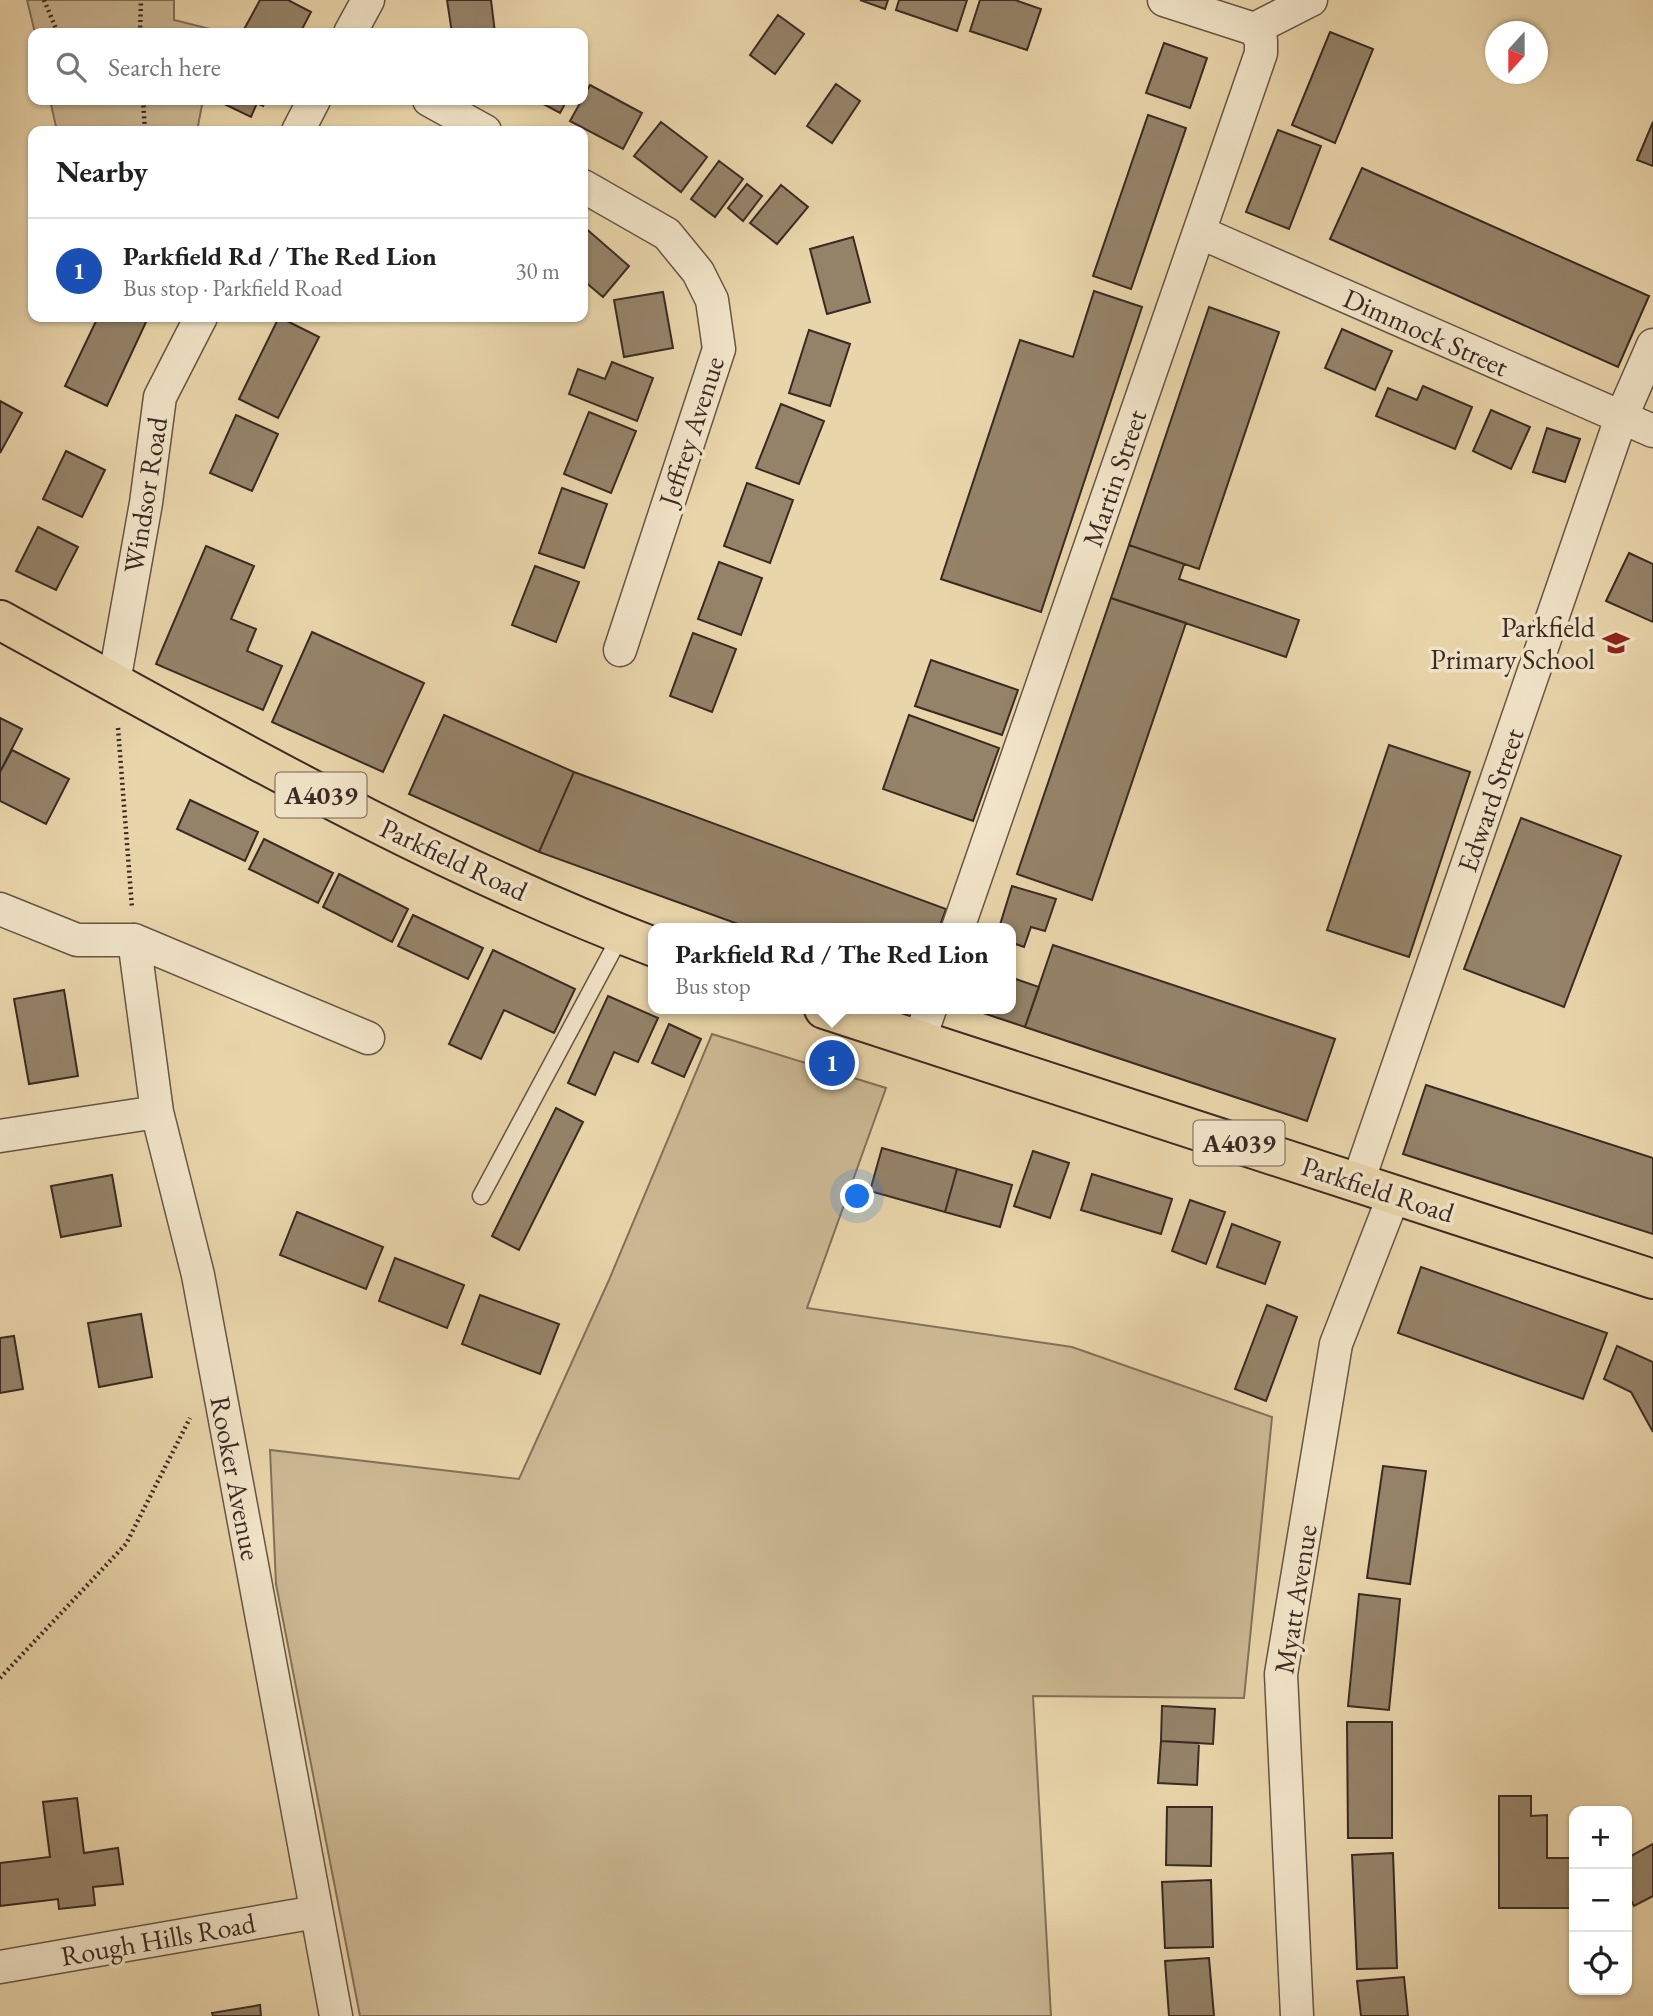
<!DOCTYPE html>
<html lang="en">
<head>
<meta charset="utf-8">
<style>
  :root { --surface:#fff; --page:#f6f6f6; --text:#202124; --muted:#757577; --line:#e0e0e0; --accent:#7c3aed }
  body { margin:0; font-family:"EB Garamond",serif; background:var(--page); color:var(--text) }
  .controls { position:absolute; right:21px; bottom:21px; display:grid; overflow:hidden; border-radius:14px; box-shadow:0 2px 5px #0004 }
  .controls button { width:63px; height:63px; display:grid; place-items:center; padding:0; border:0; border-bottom:2px solid var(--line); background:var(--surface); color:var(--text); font:35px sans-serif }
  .compass { position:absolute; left:1485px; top:21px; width:63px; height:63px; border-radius:50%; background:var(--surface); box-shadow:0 2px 5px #0004; rotate:201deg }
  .you { position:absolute; left:858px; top:1197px; width:24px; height:24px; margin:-18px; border:5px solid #fff; border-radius:50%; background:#1a73e8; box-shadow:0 0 0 10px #1a73e833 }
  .badge { display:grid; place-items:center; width:46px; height:46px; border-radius:50%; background:var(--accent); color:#fff; font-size:23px; font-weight:700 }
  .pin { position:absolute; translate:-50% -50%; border:4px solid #fff; box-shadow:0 2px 7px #0006 }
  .popup { position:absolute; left:648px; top:923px; width:368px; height:91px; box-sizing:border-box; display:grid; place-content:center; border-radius:14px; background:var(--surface); filter:drop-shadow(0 2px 5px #0005); font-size:23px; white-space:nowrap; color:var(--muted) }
  .popup b { font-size:26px; color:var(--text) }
  .popup::after { content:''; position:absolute; left:50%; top:100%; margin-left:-14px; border:14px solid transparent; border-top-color:var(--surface) }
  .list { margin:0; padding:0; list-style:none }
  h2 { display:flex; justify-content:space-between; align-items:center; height:91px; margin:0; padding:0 28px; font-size:30px }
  h2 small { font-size:23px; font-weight:400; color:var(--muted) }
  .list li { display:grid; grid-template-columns:46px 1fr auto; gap:21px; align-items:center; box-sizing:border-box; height:105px; padding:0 28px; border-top:2px solid var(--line) }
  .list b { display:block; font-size:26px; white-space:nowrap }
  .list p { margin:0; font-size:23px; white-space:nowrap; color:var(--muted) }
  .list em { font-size:23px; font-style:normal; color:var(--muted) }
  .icon { flex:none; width:38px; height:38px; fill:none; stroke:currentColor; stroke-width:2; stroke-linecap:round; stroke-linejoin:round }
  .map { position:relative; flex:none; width:1653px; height:2016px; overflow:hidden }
  .search { position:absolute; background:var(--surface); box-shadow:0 2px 5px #0004; left:28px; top:28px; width:560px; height:77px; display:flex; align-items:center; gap:18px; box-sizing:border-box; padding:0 24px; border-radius:14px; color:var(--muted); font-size:26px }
  .panel { position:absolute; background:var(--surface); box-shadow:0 2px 5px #0004; left:28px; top:126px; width:560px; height:196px; border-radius:14px }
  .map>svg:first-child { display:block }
</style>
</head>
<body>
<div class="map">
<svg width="1653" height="2016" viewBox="0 0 1653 2016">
  <rect width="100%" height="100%" fill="#e9d5aa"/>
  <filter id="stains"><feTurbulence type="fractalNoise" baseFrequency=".00286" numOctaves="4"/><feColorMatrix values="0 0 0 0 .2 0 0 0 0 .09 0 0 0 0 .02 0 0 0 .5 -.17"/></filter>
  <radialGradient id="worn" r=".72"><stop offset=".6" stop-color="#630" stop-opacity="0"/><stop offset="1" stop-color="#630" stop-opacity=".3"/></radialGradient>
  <path fill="#cbb893" stroke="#82715b" stroke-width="2" d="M27,0H174V20L218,31L217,33H35Z
    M50,100H203L197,131H57Z
    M712,1034L886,1088L807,1308L1072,1347L1272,1417L1244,1698L1033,1696L1051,2016H360L276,1584L270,1450L519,1479L609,1280Z"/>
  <path fill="#958369" stroke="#3a2a23" stroke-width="2" d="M260,0H288L311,12L300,33H242Z
    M447,0H491L495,33H452Z
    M860,0H888L885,9Z
    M899,0H967L957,31L896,10Z
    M980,0H1015L1041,9L1027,50L970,31Z
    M778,15L804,34L775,74L750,55Z
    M1330,32L1373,49L1335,143L1292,125Z
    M1164,43L1207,58L1190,108L1146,93Z
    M836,84L860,101L832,143L807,126Z
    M590,85L642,113L623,149L570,121Z
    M216,100H266L263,106L257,103L251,117Z
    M536,100H567L560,113Z
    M1148,115L1186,128L1131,289L1093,276Z
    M661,122L707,157L681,192L634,156Z
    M1653,122V166L1637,160Z
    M1278,130L1321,146L1289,229L1246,212Z
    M719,161L743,179L715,217L691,199Z
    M1362,168L1649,296L1618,367L1330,239Z
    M747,184L762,196L743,221L728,208Z
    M781,185L808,207L777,244L750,223Z
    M583,226L629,266L603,297L583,280Z
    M853,237L870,302L827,314L810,249Z
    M1094,291L1142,307L1041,612L941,579L1020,340L1073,357Z
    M663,292L673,348L624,357L614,300Z
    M1209,307L1279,332L1199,569L1129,545Z
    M98,317H135L146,322L107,406L65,386Z
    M279,317L319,337L278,418L239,399Z
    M1342,329L1392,351L1375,390L1325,368Z
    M809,330L850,344L830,406L789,393Z
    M612,362L653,378L637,421L569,394L578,369L605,379Z
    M1423,386L1472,407L1455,449L1376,416L1388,388L1417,400Z
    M0,401L22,413L0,453Z
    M781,404L824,421L799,484L756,468Z
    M1491,410L1530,427L1511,469L1473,451Z
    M589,412L636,431L611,493L564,474Z
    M236,415L278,434L252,491L210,473Z
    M1547,428L1580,439L1565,482L1533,472Z
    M66,451L105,470L82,517L43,499Z
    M747,483L793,500L770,563L724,546Z
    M562,488L607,504L584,568L539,553Z
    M38,527L78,547L56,590L16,571Z
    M1129,545L1184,564L1179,579L1299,620L1286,657L1111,598Z
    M206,546L254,566L231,619L256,629L247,651L282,666L263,710L156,664Z
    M1629,553L1653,564V622L1606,601Z
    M719,562L762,578L741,635L698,619Z
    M535,566L579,582L556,642L512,625Z
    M1111,598L1186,623L1092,900L1017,874Z
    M312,632L424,683L383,772L272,722Z
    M693,633L736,649L712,712L670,696Z
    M931,660L1018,690L1002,735L915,706Z
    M444,715L574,772L539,852L409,794Z
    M909,715L999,748L973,821L883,789Z
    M0,718L22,729L0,772Z
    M1389,745L1470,772L1409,957L1327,930Z
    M12,750L69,779L46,824L0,801V772Z
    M574,772L946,909L939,928H749L539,852Z
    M190,800L258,832L245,861L177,829Z
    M1521,818L1621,856L1564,1007L1464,969Z
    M264,839L333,873L318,903L249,869Z
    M339,874L408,909L392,942L323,907Z
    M1012,886L1056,899L1045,931L1031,927L1024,947L1010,942V928H999Z
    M413,915L483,948L468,979L398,946Z
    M1053,945L1335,1039L1307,1121L1025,1027Z
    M493,950L575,989L554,1033L504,1010L481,1059L449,1044Z
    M1010,977L1039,987L1025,1027L971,1009H1010Z
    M64,990L78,1076L29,1084L14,999Z
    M608,996L658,1018L638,1062L614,1052L595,1095L568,1083Z
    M669,1024L701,1039L684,1077L652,1063Z
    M1426,1085L1653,1158V1234L1403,1154Z
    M556,1108L583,1122L519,1250L492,1236Z
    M882,1148L957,1169L945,1212L870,1191Z
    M1033,1151L1069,1163L1050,1218L1014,1206Z
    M957,1169L1012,1185L1000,1227L945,1212Z
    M1092,1174L1172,1199L1161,1234L1081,1210Z
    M112,1175L121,1226L61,1237L51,1186Z
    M1190,1200L1225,1212L1206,1264L1172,1251Z
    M297,1212L383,1247L366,1289L280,1255Z
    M1232,1224L1280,1242L1265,1284L1217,1267Z
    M395,1258L464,1285L447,1328L379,1301Z
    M1421,1267L1607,1333L1583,1399L1398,1333Z
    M480,1295L559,1324L540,1374L462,1344Z
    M1267,1305L1297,1317L1266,1401L1235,1389Z
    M141,1314L152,1377L99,1387L88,1323Z
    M14,1336L23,1389L0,1393V1338Z
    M1617,1346L1653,1362V1432L1631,1392L1604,1379Z
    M1383,1466L1426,1471L1410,1584L1367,1578Z
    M1359,1594L1400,1599L1389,1710L1348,1706Z
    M1162,1706L1215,1709L1213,1744L1161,1741Z
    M1347,1722H1392V1838H1348Z
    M1161,1741L1199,1743L1197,1785L1158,1783Z
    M1499,1796H1531V1816L1547,1815V1858H1574V1908H1499Z
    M77,1798L84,1853L118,1848L123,1884L93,1887L95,1905L59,1909L58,1899L0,1906V1863L50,1857L43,1802Z
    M1167,1807H1212L1211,1866L1166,1865Z
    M1653,1844V1896L1634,1906L1627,1893V1858Z
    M1393,1853L1397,1968L1357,1969L1352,1855Z
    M1211,1880L1213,1947L1165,1948L1162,1882Z
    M1209,1958L1214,2016H1169L1165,1961Z
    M1404,1977L1408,2016H1361L1357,1981Z
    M260,2005L261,2016H213L212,2013Z"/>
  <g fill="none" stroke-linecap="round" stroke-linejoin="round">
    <g stroke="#665545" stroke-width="19">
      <path id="lane" d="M481,1196L621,935"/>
    </g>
    <g stroke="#665545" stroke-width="35">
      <path id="street" d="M1164,0L1254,29
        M1254,29L1311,0
        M350,33L368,0
        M429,100L485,131
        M298,131L314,100
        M583,186L667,234L698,272L712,300L719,349L620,650
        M1199,232L1653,431
        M114,682L146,503L160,397L201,317
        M0,909L77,940H134L368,1038
        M958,928L1261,53V40L1254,29
        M134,940L157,1112L198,1275L336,2016
        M919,1041L930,1009
        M0,1136L157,1112
        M1358,1182L1621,418L1653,345
        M0,1967L316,1912
        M1297,2016L1281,1674L1336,1344L1394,1195"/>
    </g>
    <g stroke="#3a2a23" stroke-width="42">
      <path id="primary" d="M0,620C214,737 426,860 654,947
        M824,1009L1653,1279"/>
    </g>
    <path stroke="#3a2a23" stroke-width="4.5" stroke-dasharray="2 3.5" stroke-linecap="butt" d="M44,0L57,31L140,33
      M140,33L141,0
      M143,100L145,131
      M118,728L132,908
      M0,1678L126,1544L190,1418"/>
    <use href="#lane" stroke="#f1e4c8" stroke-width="16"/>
    <use href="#street" stroke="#f1e4c8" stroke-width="32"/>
    <use href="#primary" stroke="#e9d5aa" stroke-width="38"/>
  </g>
  <defs>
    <g id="school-bare" transform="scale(2.1)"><path d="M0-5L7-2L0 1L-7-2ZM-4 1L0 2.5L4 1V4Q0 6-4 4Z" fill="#8f2418" stroke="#f1e4c8" stroke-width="2.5" paint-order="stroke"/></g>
  </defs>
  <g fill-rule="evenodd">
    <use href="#school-bare" x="1616" y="643"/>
  </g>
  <g text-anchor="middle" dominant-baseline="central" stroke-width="7" stroke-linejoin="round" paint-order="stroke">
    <g fill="#f1e4c8" stroke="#716254" stroke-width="2">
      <rect x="275.5" y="772.5" width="91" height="45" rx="5"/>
      <rect x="1193.5" y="1120.5" width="91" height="45" rx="5"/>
    </g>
    <g font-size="26" font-weight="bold" fill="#3a2a23">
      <text x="321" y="795">A4039</text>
      <text x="1239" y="1143">A4039</text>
    </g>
    <g font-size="28" fill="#3a2a23" stroke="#f1e4c8">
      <text transform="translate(1426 332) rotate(24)">Dimmock Street</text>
      <text transform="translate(691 431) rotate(-72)">Jeffrey Avenue</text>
      <text transform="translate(1114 478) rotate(-71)">Martin Street</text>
      <text transform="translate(145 495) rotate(-81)">Windsor Road</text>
      <text transform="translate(1490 800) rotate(-71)">Edward Street</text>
      <text transform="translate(454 859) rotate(25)">Parkfield Road</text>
      <text transform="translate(1378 1189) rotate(18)">Parkfield Road</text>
      <text transform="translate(236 1478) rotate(79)">Rooker Avenue</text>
      <text transform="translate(1295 1599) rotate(-81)">Myatt Avenue</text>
      <text transform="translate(158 1939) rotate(-10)">Rough Hills Road</text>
    </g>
    <g font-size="28" fill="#3a2a23" stroke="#f1e4c8" text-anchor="end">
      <text x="1595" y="627">Parkfield<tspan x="1595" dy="32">Primary School</tspan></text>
    </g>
  </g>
  <rect width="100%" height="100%" filter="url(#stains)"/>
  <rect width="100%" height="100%" fill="url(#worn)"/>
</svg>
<div class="controls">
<button>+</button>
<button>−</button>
<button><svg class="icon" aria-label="locate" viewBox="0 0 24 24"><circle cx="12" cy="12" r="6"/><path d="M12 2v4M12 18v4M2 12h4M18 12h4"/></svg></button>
</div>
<svg class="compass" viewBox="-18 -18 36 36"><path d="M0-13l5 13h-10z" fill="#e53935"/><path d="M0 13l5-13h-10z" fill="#757577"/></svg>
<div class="you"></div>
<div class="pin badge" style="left:832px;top:1063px;background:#1a4fb4">1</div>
<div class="popup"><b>Parkfield Rd / The Red Lion</b>Bus stop</div>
<div class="search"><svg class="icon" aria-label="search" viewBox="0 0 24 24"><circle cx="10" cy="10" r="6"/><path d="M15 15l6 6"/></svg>Search here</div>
<section class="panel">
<h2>Nearby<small></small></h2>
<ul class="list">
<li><span class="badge" style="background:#1a4fb4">1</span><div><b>Parkfield Rd / The Red Lion</b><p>Bus stop · Parkfield Road</p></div><em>30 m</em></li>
</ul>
</section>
</div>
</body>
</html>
